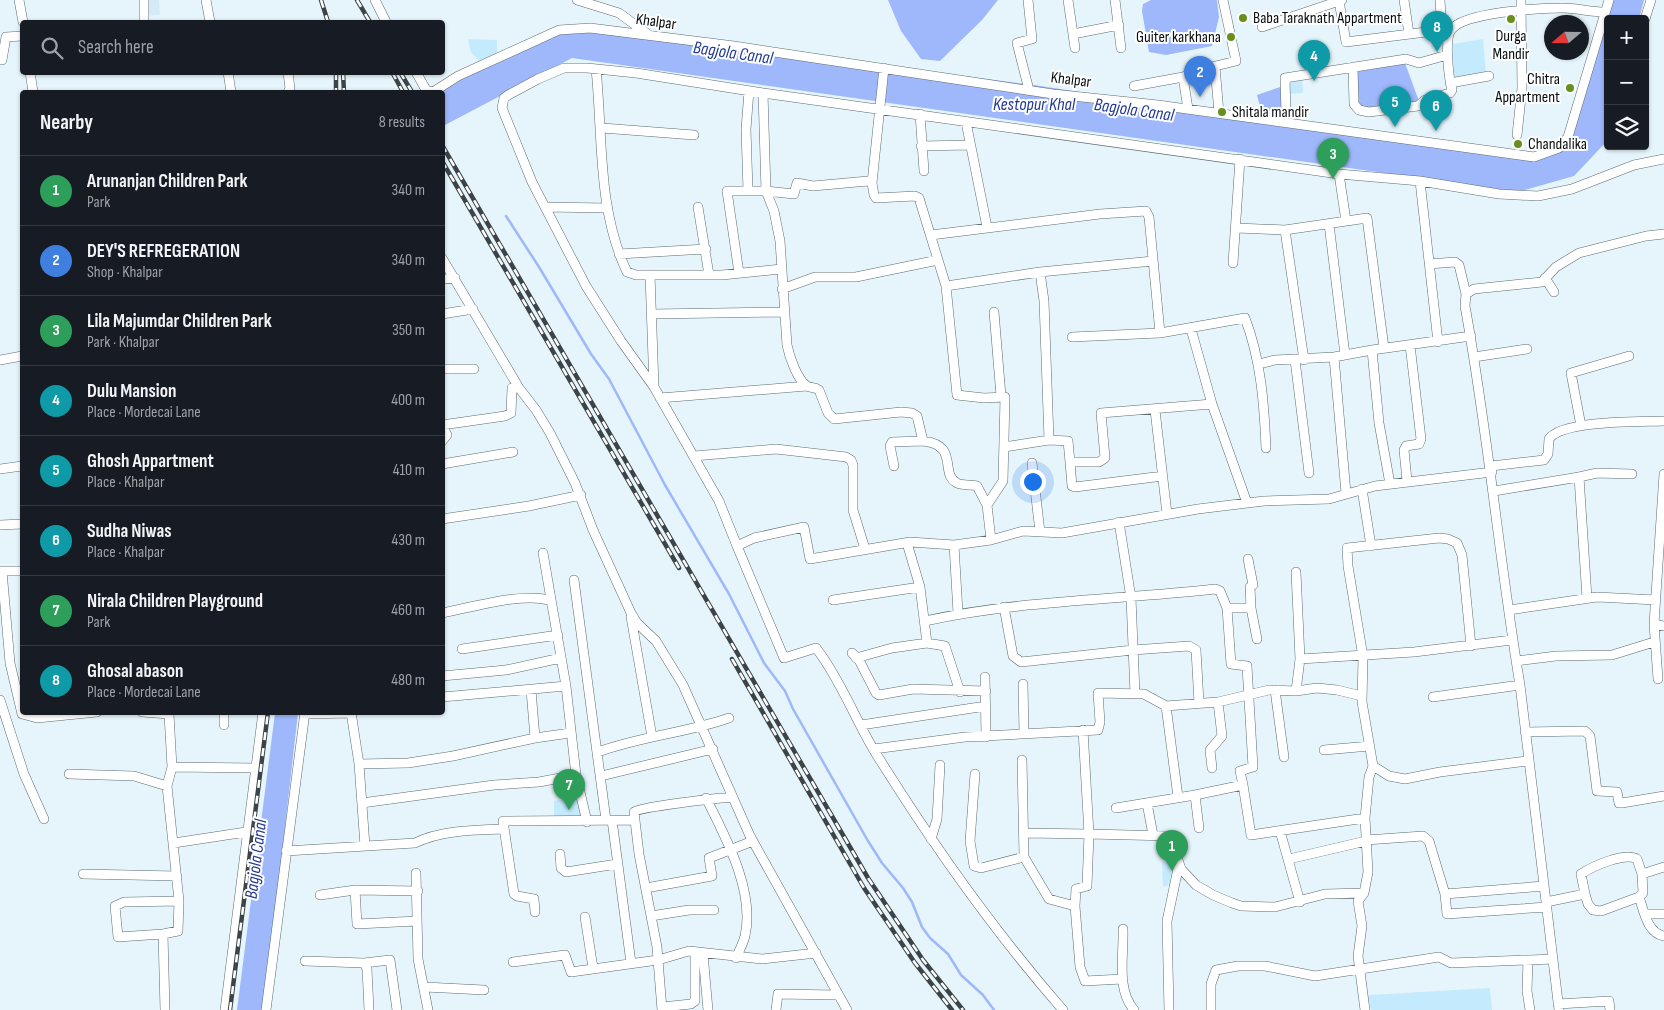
<!DOCTYPE html>
<html lang="en">
<head>
<meta charset="utf-8">
<style>
  :root { --surface:#171b24; --page:#242831; --text:#f1f3f6; --muted:#9ea1a6; --line:#363941; --accent:#678f1d }
  body { margin:0; font-family:"Sofia Sans Condensed",sans-serif; background:var(--page); color:var(--text) }
  .controls { position:absolute; right:15px; top:15px; display:grid; overflow:hidden; border-radius:5px; box-shadow:0 1px 4px #0004 }
  .controls button { width:45px; height:45px; display:grid; place-items:center; padding:0; border:0; border-bottom:1px solid var(--line); background:var(--surface); color:var(--text); font:25px sans-serif }
  .compass { position:absolute; left:1544px; top:15px; width:45px; height:45px; border-radius:50%; background:var(--surface); box-shadow:0 1px 4px #0004; rotate:250deg }
  .you { position:absolute; left:1032px; top:481px; width:18px; height:18px; margin:-12px; border:4px solid #fff; border-radius:50%; background:#1a73e8; box-shadow:0 0 0 8px #1a73e833 }
  .badge { display:grid; place-items:center; width:32px; height:32px; border-radius:50%; background:var(--accent); color:#fff; font-size:16px; font-weight:700 }
  .pin { position:absolute; translate:-50% -41px; filter:drop-shadow(0 1px 2px #0008) }
  .pin::after { content:''; position:absolute; top:26px; width:18px; height:15px; background:inherit; clip-path:polygon(0 0,100% 0,50% 100%) }
  .list { margin:0; padding:0; list-style:none }
  h2 { display:flex; justify-content:space-between; align-items:center; height:65px; margin:0; padding:0 20px; font-size:21px }
  h2 small { font-size:16px; font-weight:400; color:var(--muted) }
  .list li { display:grid; grid-template-columns:32px 1fr auto; gap:15px; align-items:center; box-sizing:border-box; height:70px; padding:0 20px; border-top:1px solid var(--line) }
  .list b { display:block; font-size:19px; white-space:nowrap }
  .list p { margin:0; font-size:16px; white-space:nowrap; color:var(--muted) }
  .list em { font-size:16px; font-style:normal; color:var(--muted) }
  .icon { flex:none; width:28px; height:28px; fill:none; stroke:currentColor; stroke-width:2; stroke-linecap:round; stroke-linejoin:round }
  .map { position:relative; flex:none; width:1664px; height:1010px; overflow:hidden }
  .search { position:absolute; background:var(--surface); box-shadow:0 1px 4px #0004; left:20px; top:20px; width:425px; height:55px; display:flex; align-items:center; gap:12px; box-sizing:border-box; padding:0 18px; border-radius:5px; color:var(--muted); font-size:19px }
  .panel { position:absolute; background:var(--surface); box-shadow:0 1px 4px #0004; left:20px; top:90px; width:425px; height:625px; border-radius:5px }
  .map>svg:first-child { display:block }
</style>
</head>
<body>
<div class="map">
<svg width="1664" height="1010" viewBox="0 0 1664 1010">
  <rect width="100%" height="100%" fill="#e6f5fc"/>
  <path fill="#d4ebf5" d="M145,0H159L160,15L146,16Z"/>
  <path fill="#c4ebfd" d="M468,39L497,40V53L479,61L471,52Z
    M1483,39L1486,74L1454,79L1453,44Z
    M1302,80L1303,93L1289,94L1286,83Z
    M584,797L585,820L554,818V801Z
    M1162,862H1178L1186,879L1163,887Z
    M1490,988L1492,1010H1371L1368,995Z"/>
  <path fill="#9eb8fb" d="M888,0H998L982,20L940,61L921,59L901,31Z
    M1151,0H1217L1219,17L1212,46L1166,55L1149,52L1142,11L1143,4Z
    M1610,0H1644L1639,19H1608V140L1574,176L1518,192L572,58L443,126L441,92L529,39L576,25L1034,85L1533,161L1560,151Z
    M1405,63L1420,104L1360,111L1356,72Z
    M1283,86V115L1262,114L1257,95Z
    M275,713H298L264,1010H237Z"/>
  <g fill="none" stroke-linecap="round" stroke-linejoin="round">
    <path stroke="#9eb8fb" stroke-width="2.5" d="M506,216L539,267L591,354L609,379L665,485L729,594L764,663L785,691L793,709L868,841L882,863L903,888L912,902L922,927L930,938L948,954L961,975L983,995L994,1010"/>
    <g stroke="#5e6b71" stroke-width="10">
      <path id="minor" d="M19,0L23,22
        M144,0V22
        M206,0L210,22
        M375,0L386,22
        M577,0L619,13L649,35
        M1028,0L1032,39L1017,43L1029,90
        M1068,0L1075,48
        M1115,0L1121,48
        M1342,0L1339,1L1346,42L1442,30L1440,0
        M1404,0L1409,34
        M1645,19L1651,0
        M1262,27L1339,1
        M1073,34L1119,25
        M0,60H2L6,37L22,36
        M1215,67L1219,113
        M1353,67L1354,104L1359,110L1369,112L1418,106L1425,100L1450,93L1452,90C1449,79 1444,39 1451,30C1463,12 1541,8 1563,8C1576,8 1591,12 1605,12
        M596,69C603,136 597,209 627,272L636,275H650L654,387
        M30,72L33,92
        M228,72L231,92
        M288,72L290,89L288,92
        M416,72L426,90L433,92L458,76L559,30L590,28L734,46L1053,94L1158,105L1534,157L1559,148L1568,137L1609,0
        M1183,77L1188,109
        M1450,83L1489,76
        M1134,86L1183,77L1199,70L1236,61L1223,0
        M763,93L766,191L774,211L780,241L787,345C789,355 797,380 807,386C810,388 815,387 819,390L828,413L834,419L901,412L912,413L917,416L923,441C960,445 939,474 957,483C962,486 971,484 977,486L987,505
        M920,114L924,171
        M1286,115L1285,78L1406,59L1419,63L1447,55
        M966,122L987,227
        M602,128L694,135
        M1517,135L1522,88L1521,0
        M921,146L970,145
        M1339,174L1346,221
        M1420,181L1438,342
        M872,183L884,68
        M748,191L746,129L749,91
        M545,207L607,208
        M698,207L709,275
        M1329,224L1345,355
        M1237,228L1285,230L1367,218L1384,348
        M1285,230L1304,360
        M931,235L1100,214L1146,211L1149,217L1160,333
        M619,254L706,249
        M442,258L519,388L536,410L550,433L575,483L593,530L631,613L637,623L656,641L683,685L750,836L847,1010
        M1233,263L1240,159
        M1429,264L1455,262L1459,265L1466,294
        M1040,272L1044,301L1049,440
        M739,273L727,191H766L794,194L797,183L813,186L868,181L872,183L874,195L876,198L915,196L919,198L946,286L957,395L984,398L1005,397L1003,481L987,505L991,540
        M650,275H722L781,269
        M1545,278L1554,292
        M442,279L455,278
        M946,286L1040,272L1153,261
        M782,289L815,277H856L938,260
        M994,312L1001,396
        M442,314L473,309
        M652,314L785,312
        M1191,329L1212,404L1247,503
        M1072,337L1160,333L1245,318C1261,360 1264,403 1266,448
        M1372,350L1379,423L1390,484
        M1334,357L1346,493
        M1474,357L1527,349
        M0,360L22,356
        M1295,360L1309,473
        M1259,364L1275,360L1334,357L1372,350L1471,336
        M442,369H474
        M660,398L807,386
        M1155,410L1167,514
        M442,425L505,416L511,413L512,388H519
        M442,426L447,435L442,441
        M1581,426L1571,373L1629,356
        M1004,447L1049,440L1068,441L1070,462H1099L1105,458L1101,413L1212,404
        M694,456L776,449L846,457L851,460L853,465V510L865,549
        M1070,462L1072,486L1075,487L1163,476
        M1032,463L1040,532
        M442,464L513,452
        M894,466L890,446L892,442L923,441
        M1491,466L1544,460L1548,454L1549,439C1562,420 1641,422 1664,421
        M0,469L22,466
        M1664,474L1654,624L1664,626
        M1579,477L1597,473L1632,474
        M1407,481L1404,450L1406,446L1419,444L1421,439L1410,345
        M1362,489L1371,546
        M1494,491L1579,477L1587,598
        M442,519L529,506L581,495
        M1119,522L1131,598L1135,694
        M0,525L22,524
        M907,543L920,587L927,643L945,646L960,692
        M954,545L958,613
        M737,546L719,501L654,387L621,341L586,286L532,182L502,108L504,98L510,94L538,79L564,68H587L636,73L763,93L1339,174L1420,181L1499,194L1538,196L1572,189L1634,165L1664,159
        M543,553L566,686L576,775L587,822
        M1248,559L1253,585L1250,587L1251,608
        M0,571H22
        M2,571L10,663L22,714L37,718L97,712
        M574,580L606,820
        M833,600L920,587
        M1004,607L1013,656L1021,662L1133,650L1189,646L1196,650L1199,703
        M1227,608H1251L1257,639
        M1509,610L1597,597L1656,600
        M442,613C469,608 526,591 551,601
        M631,617L652,737
        M925,621C1020,600 1119,600 1215,589L1220,591L1227,608L1231,664L1247,666L1253,767L1240,771L1243,785
        M1654,624L1658,679
        M462,649L558,635
        M852,653L859,660L876,693L879,695L913,689L986,691
        M856,658L892,648L927,643
        M1300,659L1414,652L1512,640
        M1516,661L1556,656L1612,655L1654,642
        M442,676L506,670L561,658
        M985,677L986,737
        M1023,684L1024,733
        M531,690L535,738L570,733
        M1275,690L1284,757
        M1296,691L1300,659L1296,572
        M442,697L566,686
        M1433,697L1520,685
        M0,700L24,774L44,819
        M1166,706L1178,797
        M142,712L169,714L172,767L167,786L179,901L178,931L163,934L165,1010
        M351,712L359,764L365,846
        M305,714L351,713
        M224,725V712
        M861,725L986,706
        M1083,730L1089,834L1170,836L1181,869L1196,885L1213,895L1232,903L1241,906L1275,907L1325,894L1364,893
        M1525,732L1585,731L1590,736L1597,791L1617,792L1619,803H1622L1664,796
        M874,749L965,737L1098,730L1100,722L1098,693L1144,694L1166,706L1218,702L1269,690L1296,691L1317,688L1337,690L1362,696
        M1324,750L1370,746
        M598,752C641,736 686,733 729,718
        M1022,760L1024,857
        M359,764L408,763L453,756L535,738
        M1373,766L1389,776L1405,779L1440,772L1527,761
        M172,767L256,768
        M1212,768L1210,750L1222,736L1218,702
        M69,774L134,776L167,786
        M975,774L970,841L974,866L981,868L1024,857L1049,899L1075,906L1080,967L1085,981L1122,979
        M601,776L713,749
        M1195,795L1243,785L1251,835L1365,818
        M706,798C726,838 755,891 745,936C743,944 739,951 736,958
        M362,803L494,785L539,782L576,775
        M1147,803L1153,835
        M1116,808L1195,795L1199,828
        M612,820L631,963
        M1280,831L1300,902
        M1025,833L1089,834L1087,886L1076,889L1075,906
        M931,839L937,819L940,765
        M1366,840L1423,836L1429,841L1445,894L1544,886
        M174,843L246,832
        M286,851L415,843C441,830 476,830 504,829
        M560,854L561,868L566,872L617,864
        M1289,859L1366,841
        M416,873L418,959L428,1010
        M83,874L177,876
        M646,888L712,876L709,858L753,841
        M355,890L418,891
        M1445,894L1447,914L1547,907
        M1585,894L1581,874C1593,866 1625,852 1637,859L1642,874
        M320,895L355,890L357,924L417,921
        M1639,897C1644,911 1647,933 1664,936
        M1546,902L1585,894L1588,904L1593,910L1601,911L1639,897L1643,893L1642,874L1664,867
        M535,912L534,899L517,896L514,894L503,821L634,820
        M1645,914H1664
        M651,916L689,910H714
        M585,917L593,968
        M1123,929C1124,956 1116,989 1134,1010
        M163,934L118,937L115,906L124,902L179,901
        M703,954L708,1010
        M1528,960L1527,991L1530,1010
        M305,961L364,963
        M513,962L565,955L571,972L658,960L689,951L762,959L816,953
        M425,987L484,990
        M1558,1004L1609,1001L1610,1010
        M662,1007L691,1004L695,1001V952
        M225,1010L263,712
        M266,1010L305,712
        M369,1010L367,969L364,963L390,960L397,1010
        M662,1010L657,947L639,854L634,812C638,807 719,798 732,797
        M776,1010L778,994L837,995
        M1063,1010C993,930 931,842 875,752C855,719 842,683 819,652L816,648L784,658L737,546L754,538L804,527L810,559L910,542L954,545L991,540L1023,531L1062,533L1198,509L1264,501L1329,499L1375,486L1492,472
        M1169,1010L1167,921L1179,864
        M1211,1010V984L1216,970L1238,966H1265L1315,976L1439,957L1451,963L1553,959
        M1365,1010L1358,956L1362,926L1358,901L1364,893L1368,872L1365,818L1369,777L1373,766L1362,702L1363,657L1348,566L1347,548L1439,538L1448,539L1457,543L1462,555L1471,646
        M1559,1010L1520,685C1499,559 1488,432 1465,306L1466,294L1474,289L1542,282L1556,267L1579,253L1646,236L1664,234"/>
    </g>
    <use href="#minor" stroke="#fff" stroke-width="9"/>
    <g stroke="#3d4447" stroke-width="4.5">
      <path id="rail" d="M321,0L328,22
        M357,0L370,22
        M336,72V92
        M343,72L344,92
        M392,72L403,92
        M400,72L412,92
        M442,145L868,878L923,960L963,1010
        M442,161L679,568
        M732,659L864,888L915,963L952,1010
        M230,1010L268,712"/>
    </g>
    <use href="#rail" stroke="#fff" stroke-width="2.5" stroke-dasharray="8" stroke-linecap="butt"/>
  </g>
  <g fill="#678f1d" stroke="#fff" stroke-width="2">
    <circle cx="1243" cy="18" r="5"/>
    <circle cx="1511" cy="19" r="5"/>
    <circle cx="1231" cy="37" r="5"/>
    <circle cx="1570" cy="88" r="5"/>
    <circle cx="1222" cy="112" r="5"/>
    <circle cx="1518" cy="144" r="5"/>
  </g>
  <g text-anchor="middle" dominant-baseline="central" stroke-width="4" stroke-linejoin="round" paint-order="stroke">
    <g font-size="16" fill="#080d0f" stroke="#fff" text-anchor="start">
      <text x="1253" y="18">Baba Taraknath Appartment</text>
      <text x="1511" y="36" text-anchor="middle">Durga<tspan x="1511" dy="18">Mandir</tspan></text>
      <text x="1221" y="37" text-anchor="end">Guiter karkhana</text>
      <text x="1560" y="79" text-anchor="end">Chitra<tspan x="1560" dy="18">Appartment</tspan></text>
      <text x="1232" y="112">Shitala mandir</text>
      <text x="1528" y="144">Chandalika</text>
    </g>
    <g font-size="16" fill="#080d0f" stroke="#fff">
      <text transform="translate(656 22) rotate(8)">Khalpar</text>
      <text transform="translate(1071 80) rotate(7)">Khalpar</text>
    </g>
    <g font-size="18" font-style="italic" fill="#223996" stroke="#fff">
      <text transform="translate(733 53) rotate(8)">Bagjola Canal</text>
      <text x="1034" y="104">Kestopur Khal</text>
      <text transform="translate(1134 110) rotate(8)">Bagjola Canal</text>
      <text transform="translate(256 859) rotate(-83)">Bagjola Canal</text>
    </g>
  </g>
</svg>
<div class="controls">
<button>+</button>
<button>−</button>
<button><svg class="icon" aria-label="layers" viewBox="0 0 24 24"><path d="M12 4l9 5-9 5-9-5zM3 14l9 5 9-5"/></svg></button>
</div>
<svg class="compass" viewBox="-18 -18 36 36"><path d="M0-13l5 13h-10z" fill="#e53935"/><path d="M0 13l5-13h-10z" fill="#9ea1a6"/></svg>
<div class="you"></div>
<div class="pin badge" style="left:1172px;top:871px;background:#2e9e5b">1</div>
<div class="pin badge" style="left:1200px;top:97px;background:#3f7fe0">2</div>
<div class="pin badge" style="left:1333px;top:179px;background:#2e9e5b">3</div>
<div class="pin badge" style="left:1314px;top:81px;background:#0f9aa8">4</div>
<div class="pin badge" style="left:1395px;top:127px;background:#0f9aa8">5</div>
<div class="pin badge" style="left:1436px;top:131px;background:#0f9aa8">6</div>
<div class="pin badge" style="left:569px;top:810px;background:#2e9e5b">7</div>
<div class="pin badge" style="left:1437px;top:52px;background:#0f9aa8">8</div>
<div class="search"><svg class="icon" aria-label="search" viewBox="0 0 24 24"><circle cx="10" cy="10" r="6"/><path d="M15 15l6 6"/></svg>Search here</div>
<section class="panel">
<h2>Nearby<small>8 results</small></h2>
<ul class="list">
<li><span class="badge" style="background:#2e9e5b">1</span><div><b>Arunanjan Children Park</b><p>Park</p></div><em>340 m</em></li>
<li><span class="badge" style="background:#3f7fe0">2</span><div><b>DEY'S REFREGERATION</b><p>Shop · Khalpar</p></div><em>340 m</em></li>
<li><span class="badge" style="background:#2e9e5b">3</span><div><b>Lila Majumdar Children Park</b><p>Park · Khalpar</p></div><em>350 m</em></li>
<li><span class="badge" style="background:#0f9aa8">4</span><div><b>Dulu Mansion</b><p>Place · Mordecai Lane</p></div><em>400 m</em></li>
<li><span class="badge" style="background:#0f9aa8">5</span><div><b>Ghosh Appartment</b><p>Place · Khalpar</p></div><em>410 m</em></li>
<li><span class="badge" style="background:#0f9aa8">6</span><div><b>Sudha Niwas</b><p>Place · Khalpar</p></div><em>430 m</em></li>
<li><span class="badge" style="background:#2e9e5b">7</span><div><b>Nirala Children Playground</b><p>Park</p></div><em>460 m</em></li>
<li><span class="badge" style="background:#0f9aa8">8</span><div><b>Ghosal abason</b><p>Place · Mordecai Lane</p></div><em>480 m</em></li>
</ul>
</section>
</div>
</body>
</html>
